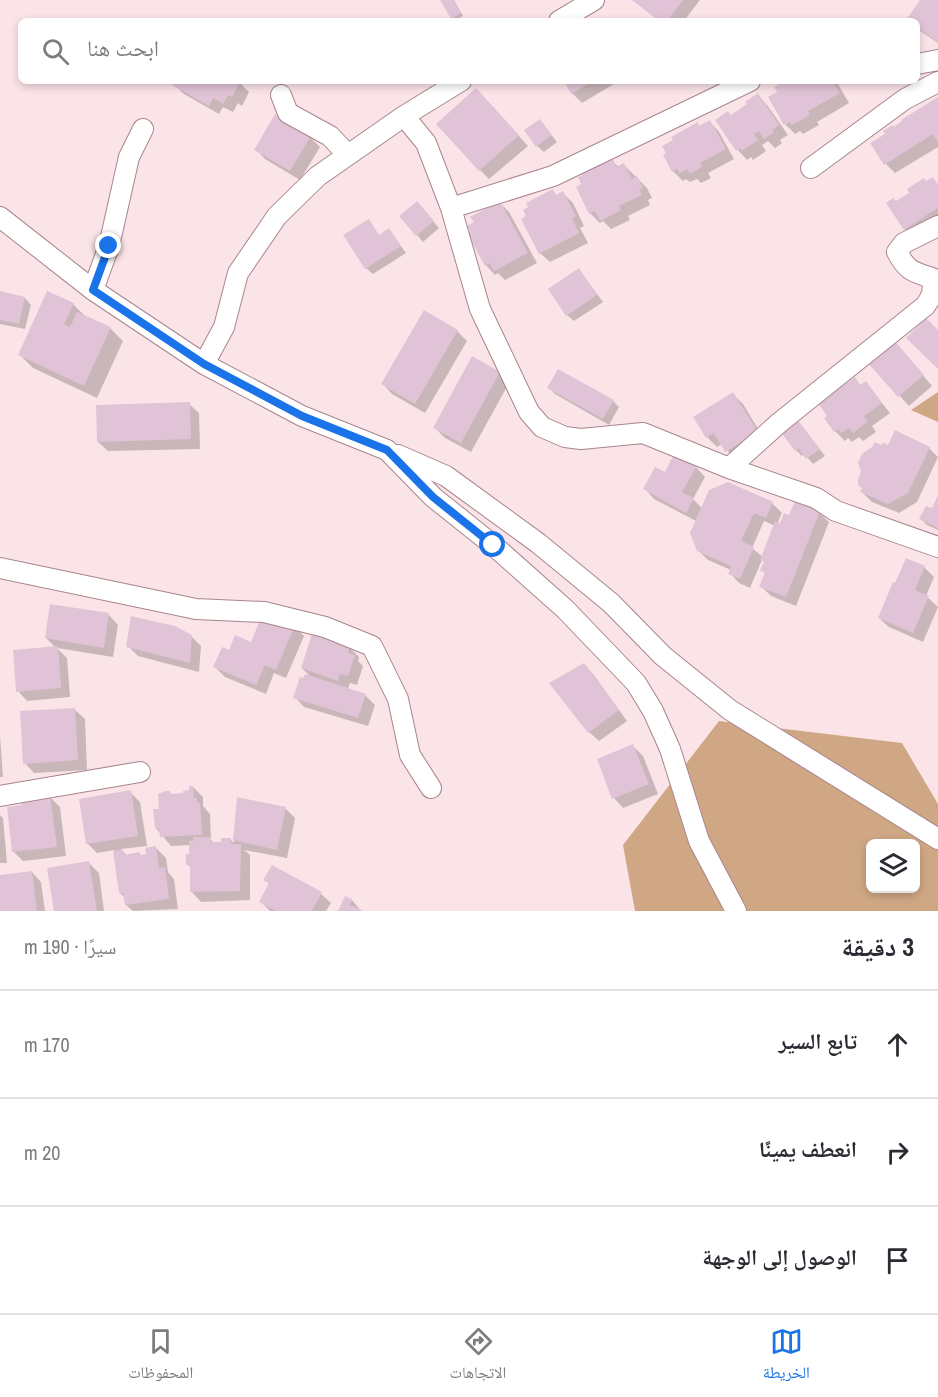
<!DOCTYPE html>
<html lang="ar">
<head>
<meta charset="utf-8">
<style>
  :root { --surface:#fff; --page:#f7f7f7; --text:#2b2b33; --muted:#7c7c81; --line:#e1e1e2; --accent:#1a73e8 }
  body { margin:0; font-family:"Archivo Narrow","Noto Naskh Arabic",sans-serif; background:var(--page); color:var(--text); direction:rtl }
  .controls { position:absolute; right:18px; bottom:18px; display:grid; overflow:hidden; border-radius:9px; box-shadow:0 3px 9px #0003 }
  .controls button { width:54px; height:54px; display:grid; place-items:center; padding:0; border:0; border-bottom:2px solid var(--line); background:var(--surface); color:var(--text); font:30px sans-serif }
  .stop { position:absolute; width:18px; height:18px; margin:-14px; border:4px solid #1a73e8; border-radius:50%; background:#fff }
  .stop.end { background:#1a73e8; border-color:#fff; box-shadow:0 2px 6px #0008 }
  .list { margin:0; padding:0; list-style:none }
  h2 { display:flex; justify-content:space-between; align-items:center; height:78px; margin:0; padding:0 24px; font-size:26px }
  h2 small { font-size:20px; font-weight:400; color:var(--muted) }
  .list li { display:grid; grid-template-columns:39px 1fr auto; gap:18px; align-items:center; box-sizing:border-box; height:108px; padding:0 24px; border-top:2px solid var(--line) }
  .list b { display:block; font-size:22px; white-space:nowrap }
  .list em { font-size:20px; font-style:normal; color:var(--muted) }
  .icon { flex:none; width:33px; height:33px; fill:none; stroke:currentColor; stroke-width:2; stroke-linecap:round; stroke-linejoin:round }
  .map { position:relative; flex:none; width:938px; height:911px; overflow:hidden; direction:ltr }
  .search { position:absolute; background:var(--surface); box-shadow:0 3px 9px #0003; left:18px; right:18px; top:18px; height:66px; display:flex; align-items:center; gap:15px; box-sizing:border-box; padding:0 21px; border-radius:9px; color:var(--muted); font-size:22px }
  .sheet { height:402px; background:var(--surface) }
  nav { display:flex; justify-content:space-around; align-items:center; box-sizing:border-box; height:84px; border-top:2px solid var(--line); background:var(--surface); font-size:16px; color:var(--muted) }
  nav a { display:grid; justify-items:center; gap:3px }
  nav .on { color:var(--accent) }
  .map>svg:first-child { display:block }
</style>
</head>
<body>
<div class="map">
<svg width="938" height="911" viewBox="0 0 938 911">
  <rect width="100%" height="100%" fill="#fbe4e8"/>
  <path fill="#cfa785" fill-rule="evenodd" d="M938,392V422L911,410Z
    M719,721L902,743L938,804V911H635L623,845ZM870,844H916V888H870Z"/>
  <path fill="#0003" fill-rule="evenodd" d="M444,0H454L463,16L454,21Z
    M633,0H700L684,21H659Z
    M922,0H938V43L917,29V21L908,20Z
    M176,81H243L241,84L249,92L242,106L238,103L233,112L223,107L219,114L184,94L174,85Z
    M565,81H619L582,103L572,93Z
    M787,81H836L849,103L817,122L819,125L803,134L800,131L795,134L785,124L779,93Z
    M758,95L767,105L788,135L780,140L782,143L775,148L768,141L762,145L766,151L753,160L751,157L747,160L738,150L717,120L731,116L749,105Z
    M938,99V147L895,173L886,164L894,129Z
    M486,100L528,146L489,179L480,170Z
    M275,116L310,137L320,147L300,180L265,159L256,149Z
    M540,121L557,142L544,152L537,146Z
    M710,122L719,132L734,159L708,173L711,178L701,183L697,179L690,182L686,179L683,181L673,171L697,124L700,127Z
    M606,157L619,167L624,165L647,188L652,198L648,200L650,205L628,216L630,220L611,229L603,221L600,223L590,213Z
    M932,179L938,185V224L915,239L905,229L896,203Z
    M553,191L557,196L563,193L573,203L584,226L580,228L588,243L550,262L540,253Z
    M500,203L509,212L537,263L505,280L498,273L495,275L486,265L472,232Z
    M423,209L439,228L423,242L417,235Z
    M368,221L380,236L389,230L406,253L373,274L366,268Z
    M579,270L603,302L574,321L567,315Z
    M0,293L25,298L31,305L25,329L0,324Z
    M73,304L87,318L110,328L123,341L97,398L33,368L20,355Z
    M425,312L457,331L467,341L425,413L392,394L383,384Z
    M902,351L932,386L909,406L869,362Z
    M499,373L509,383L471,452L445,438L435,428Z
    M854,379L861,386L866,383L890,413L872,426L876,432L863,441L859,437L852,442L848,438L845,441L835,431Z
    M549,388L613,401L619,407L609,425L555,394Z
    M733,394L743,404L766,442L736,461L722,444L717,447L707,437Z
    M189,404L199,413L200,449L108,451L98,442Z
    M797,421L825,456L813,464L804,454L802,456L796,450Z
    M882,447L929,448L938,457L917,502L899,513L872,502L862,492Z
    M696,467L705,477L693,499L702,508L772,503L782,513L777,524L781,525L790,516L819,512L829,522L796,606L771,596L761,586L766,574L762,570L765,563L762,560L750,588L739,583L730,573L731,570L708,560L698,550L696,521L654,499L645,489L665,474ZM764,521L775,526L763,557L752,548Z
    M938,499V530L927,525L921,519L933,510Z
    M924,567L934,577L926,596L938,607L923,642L889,627L879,618Z
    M109,615L118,625L113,657L57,648L67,658L70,697L27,701L18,691L56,648L46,638Z
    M294,626L304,636L286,678L274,673L266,694L225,677L215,667L230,652Z
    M191,636L201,646L199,672L138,656L128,646Z
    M349,647L359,657L358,661L363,666L357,685L350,683L348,689L365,695L375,705L368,726L304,707L295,697L312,678L302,668Z
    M584,664L593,674L627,721L599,741L589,732Z
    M75,710L85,719L87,770L34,773L25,763Z
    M0,735L3,777H0Z
    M633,746L643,756L658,794L623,808L614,798Z
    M193,787L203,797V806L210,814L211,840L215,844L230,839L234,843L238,799L285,808L295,818L287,858L244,850L250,855V900L201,902L192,892V868L187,864L191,856V845L171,846L156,828L161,810L169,792L173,795L191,792Z
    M130,792L140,802L147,846L121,849L127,856L139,854L141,856L148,855L156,848L166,858L168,872L174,879L178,909L133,911L126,905L125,898L120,893L114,850L97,853L87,843Z
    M50,797L60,807L66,856L23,861L13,851L24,807Z
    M0,815L3,818L7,863H0Z
    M89,863L99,873L104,911H55Z
    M32,872L41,882L45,911H0V876Z
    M265,879L321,894L331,903L326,911H270L261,902L270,885Z
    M352,900L361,911H338Z"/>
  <path fill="#e1c3d7" d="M440,0H454L461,13L451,19Z
    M632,0H683L667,21H659Z
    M920,0H938V42L917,28V21L906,20Z
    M174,81H240L232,97L228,95L223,104L213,98L209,106L172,85Z
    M564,81H593L571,94Z
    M784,81H833L840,93L808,111L810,115L792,125L790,122L784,125L768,97L777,92L774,87Z
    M476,88L519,135L479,171L436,124Z
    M758,93L779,125L772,130L774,132L764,139L759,131L754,134L758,140L742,151L740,148L736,151L715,120L728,111L731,115L747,104L745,102Z
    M938,97V143L933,134L884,165L870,143L885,134L883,131L893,125L894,127L902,121L901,120Z
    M275,114L311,136L290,171L254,150Z
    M540,119L552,135L536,147L524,130Z
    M710,120L726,149L700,163L702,167L690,174L687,169L679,174L677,169L672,172L663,155L666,153L662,146L673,140L671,137L698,122L699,126Z
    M606,156L609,161L613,159L616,167L624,163L632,179L637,176L643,188L639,190L642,195L619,206L621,210L600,221L595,211L589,214L576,187L581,184L578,177L582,176L579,169Z
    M933,177L938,185V208L904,230L886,203L893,198L896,201L909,193L907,189L924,178L926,181Z
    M553,189L556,195L563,191L576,216L572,218L579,233L539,254L521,219L526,216L523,210L528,207L526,203Z
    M417,201L434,221L416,236L399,216Z
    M500,201L528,253L494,271L489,263L485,266L467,233L470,231L467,226L474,222L470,217Z
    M369,219L379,235L389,228L401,246L365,269L343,235Z
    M579,268L597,295L566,316L548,289Z
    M0,291L25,297L19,324L0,320Z
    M47,291L74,303L64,324L70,327L77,312L111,327L84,386L18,355Z
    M424,310L458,330L415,404L381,384Z
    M926,318L938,330V369L906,338Z
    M893,339L924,375L898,397L867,362Z
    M472,356L500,372L461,443L433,428Z
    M558,369L614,400L603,419L547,388Z
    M855,377L860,385L866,381L882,403L864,416L868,421L853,433L849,428L841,433L838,429L834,432L824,418L827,416L818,403Z
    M733,392L758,432L725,452L714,433L706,438L693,417Z
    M190,402L191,439L97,442L96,405Z
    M797,419L820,449L806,459L798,448L795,451L781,432Z
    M895,430L930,447L908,493L888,504L860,492L862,488L858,485V479L861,472L858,463L862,454L872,447L875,442L882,445L883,442L888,445Z
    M674,454L697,466L682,492L694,498L686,513L643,489L655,467L665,472Z
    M728,482L773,502L766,518L754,513L741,541L754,547L740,579L728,574L731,566L697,551L690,533L709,490Z
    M938,495V528L919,519L926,506L932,508Z
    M795,501L820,511L786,597L759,587L765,572L760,571L764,561L760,560L775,521L780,523L784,513L789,515Z
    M906,558L925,566L915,590L929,596L913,633L878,618L893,582L895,583Z
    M50,604L109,613L104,648L45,638Z
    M131,616L175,626L192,635L190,663L126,647Z
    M260,620L295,625L276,670L265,665L256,685L213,667L222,647L229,650L235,635L251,642Z
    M312,634L350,646L348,653L355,655L348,676L340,674L338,681L301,668Z
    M58,646L61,688L16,692L13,650Z
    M584,663L619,710L588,733L549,683Z
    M305,674L366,694L358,718L293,698L300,677L303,678Z
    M75,708L78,760L23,764L20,711Z
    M633,744L649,784L612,799L597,759Z
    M189,786H193L194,798H197V803L200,802L202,835L160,837L159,828H155L153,809H159L158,794L166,791H170L171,794L183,793V791L189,790Z
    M131,790L138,836L86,844L79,799Z
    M50,795L57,847L12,852L7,807L22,805L21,799Z
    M237,797L286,807L277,850L233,840Z
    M193,837H211V842H221V838H231V844H241L240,891L190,892V865H186V854H189V841H193Z
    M156,846L159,868L165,867L169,899L125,905L123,893H119L113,851L123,850L124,855L140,852V855L146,854L145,848Z
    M89,861L97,911H54L47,868Z
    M272,865L322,892L312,911H276L259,902L269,883L263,880Z
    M32,871L37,911H0V875Z
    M345,896L352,899L350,905L364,911H338Z"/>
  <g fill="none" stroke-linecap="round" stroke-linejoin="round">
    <g stroke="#a8858b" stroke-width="22">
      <path id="street" d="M559,21L594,0
        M917,64L938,60
        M281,95L288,113L330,136L348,155
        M404,116L426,143L451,208L480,309L529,412L542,427L565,437L581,439L643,433L729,468L816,498L836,511L938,547
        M811,168L905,99L938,82
        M451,208L553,176L750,81
        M0,217L93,290L204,364L302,416L387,450L433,497L493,545L565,609L636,683L653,711L670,749L699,841L736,911
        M93,290L109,246L129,157L143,129
        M204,364L224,327L238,273L277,216L318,176L404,116L461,81
        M398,455L446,476L538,543L611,603L663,656L730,710L938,839
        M729,468L779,423L925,306C932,297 934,290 932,278C913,272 907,271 897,252L904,243L938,226
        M0,568L196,609L264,612L325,627L372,646L398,699L410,755L431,788
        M0,796L140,772"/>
    </g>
    <use href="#street" stroke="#fff" stroke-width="20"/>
  </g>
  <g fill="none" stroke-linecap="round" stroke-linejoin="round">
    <path stroke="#1a73e8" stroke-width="8" d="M109,246L93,290L204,364L302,416L387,450L433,497L493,545"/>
  </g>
</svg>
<div class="controls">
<button><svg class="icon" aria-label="layers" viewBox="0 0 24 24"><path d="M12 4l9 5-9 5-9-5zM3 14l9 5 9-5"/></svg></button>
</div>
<div class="stop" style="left:493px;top:545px"></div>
<div class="stop end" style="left:109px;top:246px"></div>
<div class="search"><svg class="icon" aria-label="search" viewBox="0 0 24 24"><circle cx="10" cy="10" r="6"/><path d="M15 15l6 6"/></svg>ابحث هنا</div>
</div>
<section class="sheet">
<h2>3 دقيقة<small>سيرًا · 190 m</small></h2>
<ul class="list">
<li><svg class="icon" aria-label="ahead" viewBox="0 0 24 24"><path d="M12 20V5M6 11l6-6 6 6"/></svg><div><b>تابع السير</b></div><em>170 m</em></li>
<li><svg class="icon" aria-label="right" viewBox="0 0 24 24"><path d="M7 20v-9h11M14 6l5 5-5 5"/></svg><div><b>انعطف يمينًا</b></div><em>20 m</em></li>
<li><svg class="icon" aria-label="arrive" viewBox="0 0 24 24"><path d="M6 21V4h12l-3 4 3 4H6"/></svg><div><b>الوصول إلى الوجهة</b></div></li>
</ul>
</section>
<nav>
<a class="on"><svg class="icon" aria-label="map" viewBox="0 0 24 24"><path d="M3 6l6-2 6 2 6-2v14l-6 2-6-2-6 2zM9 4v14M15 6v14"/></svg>الخريطة</a>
<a><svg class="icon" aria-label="directions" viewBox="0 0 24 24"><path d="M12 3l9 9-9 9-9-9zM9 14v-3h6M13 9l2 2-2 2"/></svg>الاتجاهات</a>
<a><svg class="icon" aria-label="saved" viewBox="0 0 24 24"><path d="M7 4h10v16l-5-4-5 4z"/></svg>المحفوظات</a>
</nav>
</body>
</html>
